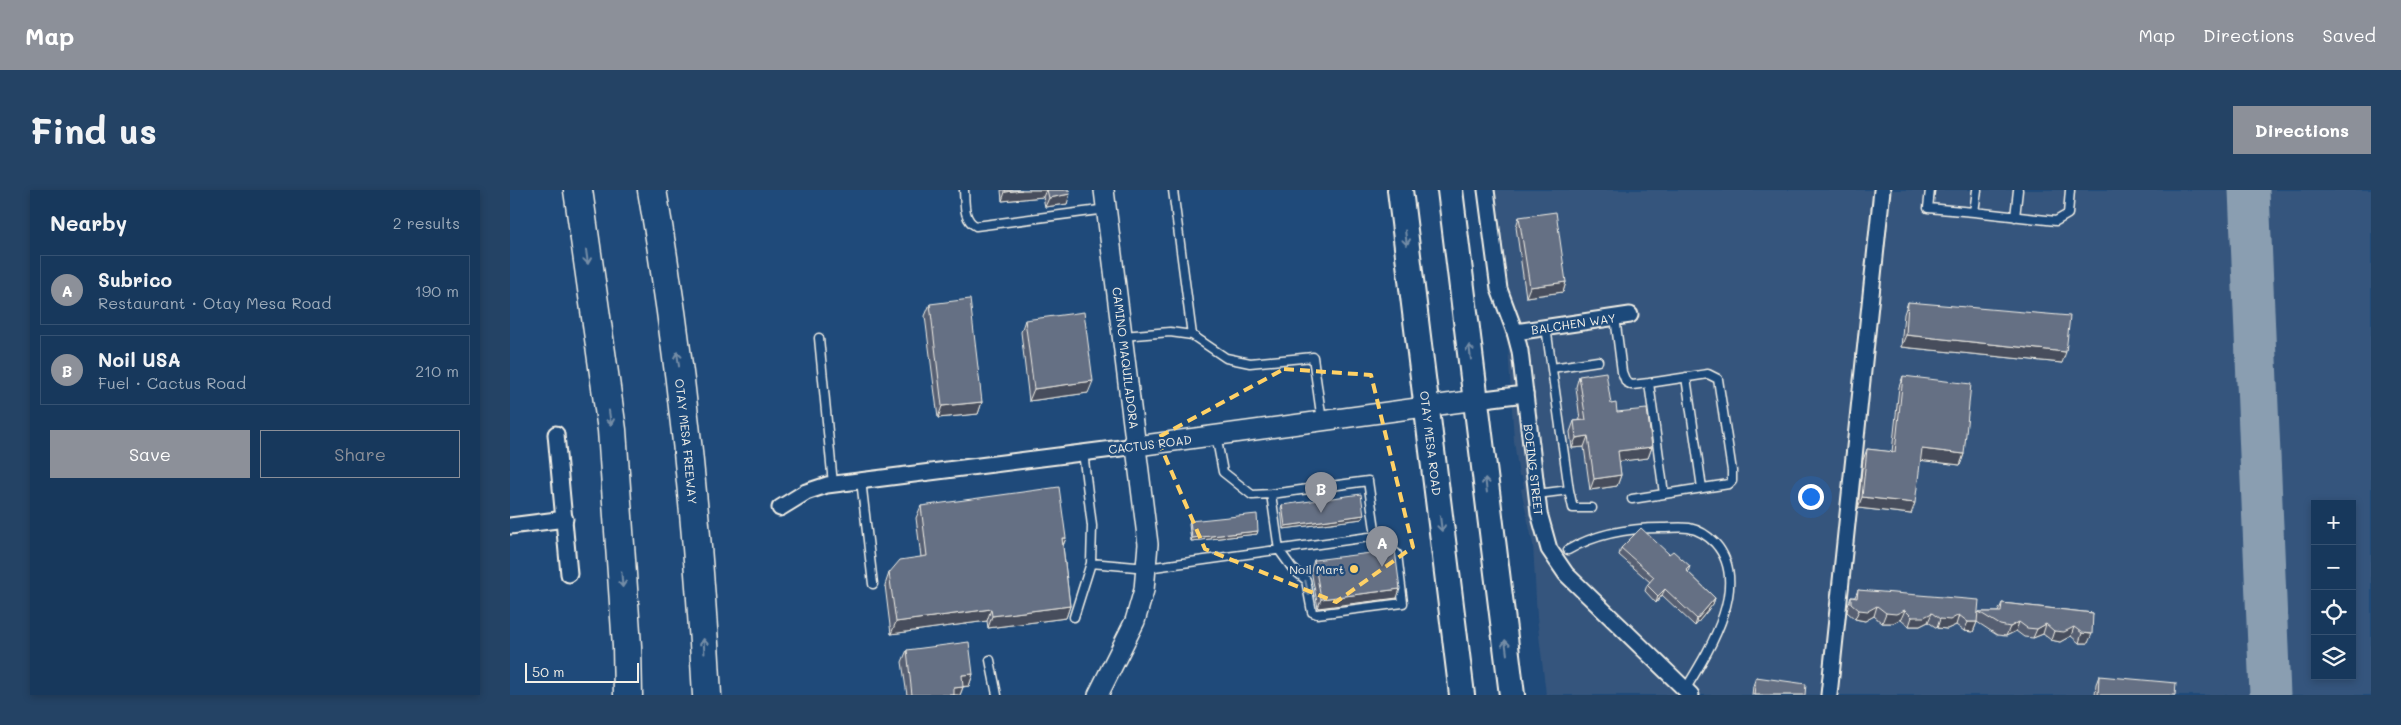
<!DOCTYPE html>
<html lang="en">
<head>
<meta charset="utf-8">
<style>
  :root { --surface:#17385c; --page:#244365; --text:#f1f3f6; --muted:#9eacbb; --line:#365272; --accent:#8c9099 }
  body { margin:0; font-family:Mali,sans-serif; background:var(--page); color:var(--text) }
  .controls { position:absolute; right:15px; bottom:15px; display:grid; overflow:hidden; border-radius:0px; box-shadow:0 2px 8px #0003 }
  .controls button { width:45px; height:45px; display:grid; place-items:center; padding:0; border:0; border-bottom:1px solid var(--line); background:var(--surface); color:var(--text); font:25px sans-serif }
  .scale { position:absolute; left:15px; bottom:12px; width:114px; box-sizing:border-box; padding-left:5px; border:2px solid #f4f1e8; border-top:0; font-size:14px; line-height:18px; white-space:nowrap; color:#f4f1e8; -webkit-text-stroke:4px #1f4a7a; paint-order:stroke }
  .you { position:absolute; left:1300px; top:306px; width:18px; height:18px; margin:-12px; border:4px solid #fff; border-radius:50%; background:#1a73e8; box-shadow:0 0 0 8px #1a73e833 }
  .badge { display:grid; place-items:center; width:32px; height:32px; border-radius:50%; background:var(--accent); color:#fff; font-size:16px; font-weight:700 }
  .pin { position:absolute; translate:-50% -41px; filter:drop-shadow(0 1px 2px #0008) }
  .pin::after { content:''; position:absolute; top:26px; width:18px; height:15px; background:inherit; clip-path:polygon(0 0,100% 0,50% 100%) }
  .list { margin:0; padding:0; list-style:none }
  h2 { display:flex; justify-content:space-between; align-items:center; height:65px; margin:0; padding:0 20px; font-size:21px }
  h2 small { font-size:16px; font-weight:400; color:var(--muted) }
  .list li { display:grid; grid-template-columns:32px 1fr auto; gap:15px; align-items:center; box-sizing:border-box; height:70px; margin:0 10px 10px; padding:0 10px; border:1px solid var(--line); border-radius:0px }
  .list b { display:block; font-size:19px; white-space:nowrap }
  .list p { margin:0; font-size:16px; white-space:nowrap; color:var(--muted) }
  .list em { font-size:16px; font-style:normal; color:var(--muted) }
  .actions { display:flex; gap:10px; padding:15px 20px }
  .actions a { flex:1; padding:11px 0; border:1px solid var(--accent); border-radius:0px; text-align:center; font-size:18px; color:var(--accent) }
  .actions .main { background:var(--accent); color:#fff }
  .icon { flex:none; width:28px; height:28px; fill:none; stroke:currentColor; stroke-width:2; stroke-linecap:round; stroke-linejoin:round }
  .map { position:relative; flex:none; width:1861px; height:505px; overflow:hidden; border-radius:0px }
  header { display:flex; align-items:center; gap:30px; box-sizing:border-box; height:70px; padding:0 25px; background:var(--accent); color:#fff }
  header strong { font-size:24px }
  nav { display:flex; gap:28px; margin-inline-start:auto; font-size:18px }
  .intro { display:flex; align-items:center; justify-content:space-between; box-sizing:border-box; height:120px; padding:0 30px }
  h1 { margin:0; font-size:35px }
  .button { padding:12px 22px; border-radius:0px; background:var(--accent); color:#fff; font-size:18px; font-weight:700 }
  main { display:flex; gap:30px; padding:0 30px }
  aside { flex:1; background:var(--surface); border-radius:0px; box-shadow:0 2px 8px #0003 }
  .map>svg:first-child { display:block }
</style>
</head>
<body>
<header>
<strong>Map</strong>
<nav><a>Map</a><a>Directions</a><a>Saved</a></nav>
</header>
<div class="intro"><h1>Find us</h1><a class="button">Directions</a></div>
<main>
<aside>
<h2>Nearby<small>2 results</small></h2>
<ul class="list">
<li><span class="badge">A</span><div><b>Subrico</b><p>Restaurant · Otay Mesa Road</p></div><em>190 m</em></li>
<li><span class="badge">B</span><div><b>Noil USA</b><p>Fuel · Cactus Road</p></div><em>210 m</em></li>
</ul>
<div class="actions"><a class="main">Save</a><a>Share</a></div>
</aside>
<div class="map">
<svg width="1861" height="505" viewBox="0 0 1861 505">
  <rect width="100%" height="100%" fill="#1f4a7a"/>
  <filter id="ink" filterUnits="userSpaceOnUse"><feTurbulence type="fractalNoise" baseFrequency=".02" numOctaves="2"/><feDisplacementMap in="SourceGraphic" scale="10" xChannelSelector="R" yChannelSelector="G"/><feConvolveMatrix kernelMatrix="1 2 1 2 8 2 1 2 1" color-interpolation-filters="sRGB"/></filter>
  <g filter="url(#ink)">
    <path fill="#34557d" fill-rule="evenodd" d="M967,0H1861V505H1036L1027,428L1023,354L1011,299L1014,298L1012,286H1009L1004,251L998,156L979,93ZM1805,314H1842V486H1805Z"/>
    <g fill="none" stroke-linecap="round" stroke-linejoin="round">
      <path stroke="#8a9eb1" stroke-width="41" d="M1739,0L1760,505"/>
      <g stroke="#f4f1e8" stroke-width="11">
        <path id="service" d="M454,0C455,13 453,30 466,36L597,19
          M663,0L682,145
          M1420,0L1418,18L1464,22L1467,0
          M1464,22L1546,31L1558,24L1560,0
          M1505,27L1508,0
          M1105,127L1112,182L1116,192L1122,195L1139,193L1154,304L1122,309
          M613,146L660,142L682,145L716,168L740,173L803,167L812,231
          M309,148L323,294
          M1042,178L1088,171
          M1176,187L1192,298
          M1139,193L1198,184L1208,189L1222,281V291L1219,294L1154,304
          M706,245L713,282L742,305L761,304
          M573,262L582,336L581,373L637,378L866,346L858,291L761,304L769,360L782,378L796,390L802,422L807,424L893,413L887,364L866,346
          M351,290L363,394
          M1059,300L1063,318H1082
          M1027,304L1059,300L1036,137
          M1058,360C1087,343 1119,338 1152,338C1161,338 1171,337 1179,338C1189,340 1198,346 1205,353C1242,394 1198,462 1175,500
          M564,427L581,373
          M480,470L487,505"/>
      </g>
      <g stroke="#f4f1e8" stroke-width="19">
        <g id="minor">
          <path id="s1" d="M976,0L989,99L1005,142L1010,161L1029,323L1039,359L1056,384L1181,505"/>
          <path id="s2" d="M1005,142L1120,125"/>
          <path d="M966,210L1015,204"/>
          <path d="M46,244L59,384"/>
          <path d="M270,318L296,302L317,295L627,256"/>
          <path d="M0,336L55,329"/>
          <path d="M1319,505L1372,0"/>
        </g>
      </g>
      <g stroke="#f4f1e8" stroke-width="22">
        <path id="tertiary" d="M627,256L966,210
          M588,505L625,431L634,400L638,354L594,0"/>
      </g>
      <g stroke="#f4f1e8" stroke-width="28">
        <g id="primary">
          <path id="s3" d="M890,0L952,505"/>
          <path d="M940,0L1002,505"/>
        </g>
      </g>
      <g stroke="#f4f1e8" stroke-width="31">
        <g id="motorway">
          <path d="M68,0L102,240L117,456L118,505"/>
          <path id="s4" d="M142,0C171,167 188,335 197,505"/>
        </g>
      </g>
      <use href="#service" stroke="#1f4a7a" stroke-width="8"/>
      <use href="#minor" stroke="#1f4a7a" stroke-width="15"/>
      <use href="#tertiary" stroke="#1f4a7a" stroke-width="19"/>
      <use href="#primary" stroke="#1f4a7a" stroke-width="24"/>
      <use href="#motorway" stroke="#1f4a7a" stroke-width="28"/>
    </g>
    <path fill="#575f72" stroke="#f4f1e8" d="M491,0H559L557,14L535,17L533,7L492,11Z
      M1009,27L1056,92L1053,102L1016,107L1006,37Z
      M1398,112L1552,173L1391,157L1394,124Z
      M420,114L472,212L468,224L428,228L415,126Z
      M515,130L578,203L519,211L511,142Z
      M1069,186L1101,214L1107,222L1142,257L1138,268L1109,271L1111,285L1107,296L1080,300L1074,257L1062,258L1060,242L1064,231L1070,230L1066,197Z
      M1393,186L1454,264L1450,275L1410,270L1401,324L1348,318L1353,270L1357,259L1382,262L1389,197Z
      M772,315L854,325L852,329L773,339L771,318Z
      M411,316L556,348L553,356L560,416L556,428L478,438L477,431L381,444L375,395L379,383L411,367L406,328Z
      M680,331L747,344L681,351L679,334Z
      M1111,358L1159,364L1180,376L1178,382L1205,408L1203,414L1185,436L1152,405L1146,413L1135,401L1137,395L1140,392L1109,365Z
      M804,370L887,408L808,418L801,380Z
      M1348,400L1467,425L1469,422H1488L1492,413L1583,423L1578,453H1569L1561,446L1550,452L1541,450L1533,444L1523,448L1514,447L1506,441L1496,446L1487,445L1467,432L1463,442L1454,441L1446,435L1437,439L1427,438L1418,432L1410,436H1399L1391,429L1383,433H1372L1364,426L1355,431L1345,429L1337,422L1338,416L1341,407H1345Z
      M397,460L463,484L459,496L453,497L450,505H397L392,472Z
      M1589,486L1665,505H1585L1586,494Z
      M1246,487L1295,505H1242L1243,496Z"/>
    <path fill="#474e5c" stroke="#f4f1e8" d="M512,0H536L533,7L492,11L495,2Z
      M560,4L557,14L535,17L539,8Z
      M1056,92L1053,102L1016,107L1020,97Z
      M1396,145L1556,162L1552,173L1391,157Z
      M583,191L578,203L519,211L524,199Z
      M472,212L468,224L428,228L432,216Z
      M1078,246L1074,257L1062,258L1066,248Z
      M1142,257L1138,268L1104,272L1108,261Z
      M1412,259L1454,264L1450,275L1408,270Z
      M1111,285L1107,296L1080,300L1084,289Z
      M1352,307L1405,313L1401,324L1348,318Z
      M854,325L852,329L773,339L775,336Z
      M748,341L747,344L681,351L682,348Z
      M552,348H556L551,360Z
      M890,399L887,408L808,418L811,409Z
      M1155,399L1152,405L1146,413L1148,406Z
      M1205,408L1203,414L1185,436L1187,429Z
      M560,416L556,428L478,438L482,426Z
      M1367,416L1364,426L1355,431L1345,429L1349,420Z
      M481,419L477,431L381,444L386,432Z
      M1395,420L1391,429L1383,433H1372L1376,423Z
      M1422,423L1418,432L1410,436H1399L1402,427Z
      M1449,425L1446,435L1437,439L1427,438L1430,429Z
      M1458,432H1467L1463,442L1454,441Z
      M1509,432L1506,441L1496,446L1500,437Z
      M1536,434L1533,444L1523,448L1527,439Z
      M1564,437L1561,446L1550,452L1541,450L1544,441Z
      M1572,443L1582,444L1578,453H1569Z
      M463,484L459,496L447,497L452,485Z
      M453,497L450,505H441L444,498Z"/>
    <path fill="#656f84" stroke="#f4f1e8" d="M495,0H512L495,2Z
      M537,0H559L560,4L539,8Z
      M1046,22L1056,92L1020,97L1009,27Z
      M460,109L472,212L432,216L420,114Z
      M1398,112L1560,126L1556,162L1396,145Z
      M574,122L583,191L524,199L515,130Z
      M1096,182L1101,214L1106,213L1107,222L1137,219L1142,257L1108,261L1111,285L1084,289L1078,246L1066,248L1064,231L1076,230L1069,186Z
      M1393,186L1461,194L1454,264L1412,259L1405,313L1352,307L1357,259L1385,262Z
      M549,297L556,348H552L560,416L482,426L481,419L386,432L379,383L390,370L417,366L411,316Z
      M851,304L854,325L775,336L772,315Z
      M747,324L748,341L682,348L680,331Z
      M1131,338L1159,364L1163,361L1180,376L1176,380L1205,408L1187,429L1155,399L1148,406L1137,395L1144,387L1111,358Z
      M885,360L890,399L811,409L804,370Z
      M1348,400L1469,410L1467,432H1458L1449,425L1440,430L1430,429L1422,423L1414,427H1402L1395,420L1386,424L1376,423L1367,416L1358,421L1349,420L1341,413V407L1347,408Z
      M1492,413L1583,423L1582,444L1572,443L1564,437L1554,442L1544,441L1536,434L1527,439L1517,438L1509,432L1500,437L1490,435L1469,422H1491Z
      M459,452L463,484L452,485L453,497L444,498V505H402L397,460Z
      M1589,486L1666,493L1665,505H1588Z
      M1246,487L1296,494L1295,505H1244Z"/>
    <defs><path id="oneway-shaft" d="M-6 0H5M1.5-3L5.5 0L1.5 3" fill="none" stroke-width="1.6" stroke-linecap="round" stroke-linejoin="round" transform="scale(1.25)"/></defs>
    <g stroke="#748da6">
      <use href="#oneway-shaft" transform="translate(896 48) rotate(83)"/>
      <use href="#oneway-shaft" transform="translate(77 67) rotate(82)"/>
      <use href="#oneway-shaft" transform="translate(960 162) rotate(-97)"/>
      <use href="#oneway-shaft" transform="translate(168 169) rotate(-98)"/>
      <use href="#oneway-shaft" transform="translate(100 228) rotate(82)"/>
      <use href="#oneway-shaft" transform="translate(976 295) rotate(-97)"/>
      <use href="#oneway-shaft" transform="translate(931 334) rotate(83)"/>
      <use href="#oneway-shaft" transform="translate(112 390) rotate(86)"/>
      <use href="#oneway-shaft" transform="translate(797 398) rotate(77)"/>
      <use href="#oneway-shaft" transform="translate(194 456) rotate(-93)"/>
      <use href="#oneway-shaft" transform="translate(996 457) rotate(-97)"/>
    </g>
  </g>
  <path fill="none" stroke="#ffd166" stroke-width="4" stroke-dasharray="10 6" stroke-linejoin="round" d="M774,179L861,185L903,357L826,412L695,359L647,248Z"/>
  <circle fill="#ffd166" stroke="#1f4a7a" stroke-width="2" cx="844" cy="379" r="5"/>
  <g text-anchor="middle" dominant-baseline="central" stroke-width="4.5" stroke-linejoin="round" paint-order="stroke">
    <g font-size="12" fill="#f4f1e8" stroke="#1f4a7a">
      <text stroke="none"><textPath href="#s2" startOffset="59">BALCHEN WAY</textPath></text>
      <text transform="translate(616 168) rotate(83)">CAMINO MAQUILADORA</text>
      <text stroke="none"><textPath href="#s4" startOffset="254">OTAY MESA FREEWAY</textPath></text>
      <text stroke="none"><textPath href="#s3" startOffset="255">OTAY MESA ROAD</textPath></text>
      <text transform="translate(640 254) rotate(-7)">CACTUS ROAD</text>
      <text stroke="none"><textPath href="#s1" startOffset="285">BOEING STREET</textPath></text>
    </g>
    <g font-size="12" fill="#f4f1e8" stroke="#1f4a7a" text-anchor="end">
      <text x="834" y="379">Noil Mart</text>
    </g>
  </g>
</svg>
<div class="controls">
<button>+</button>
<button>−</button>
<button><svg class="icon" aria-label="locate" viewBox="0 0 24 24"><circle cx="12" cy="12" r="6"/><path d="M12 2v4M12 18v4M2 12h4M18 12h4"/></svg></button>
<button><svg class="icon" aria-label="layers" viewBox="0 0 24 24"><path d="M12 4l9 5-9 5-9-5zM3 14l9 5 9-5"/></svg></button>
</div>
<div class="scale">50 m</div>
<div class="you"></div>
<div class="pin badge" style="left:872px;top:377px">A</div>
<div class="pin badge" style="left:811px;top:323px">B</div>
</div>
</main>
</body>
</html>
